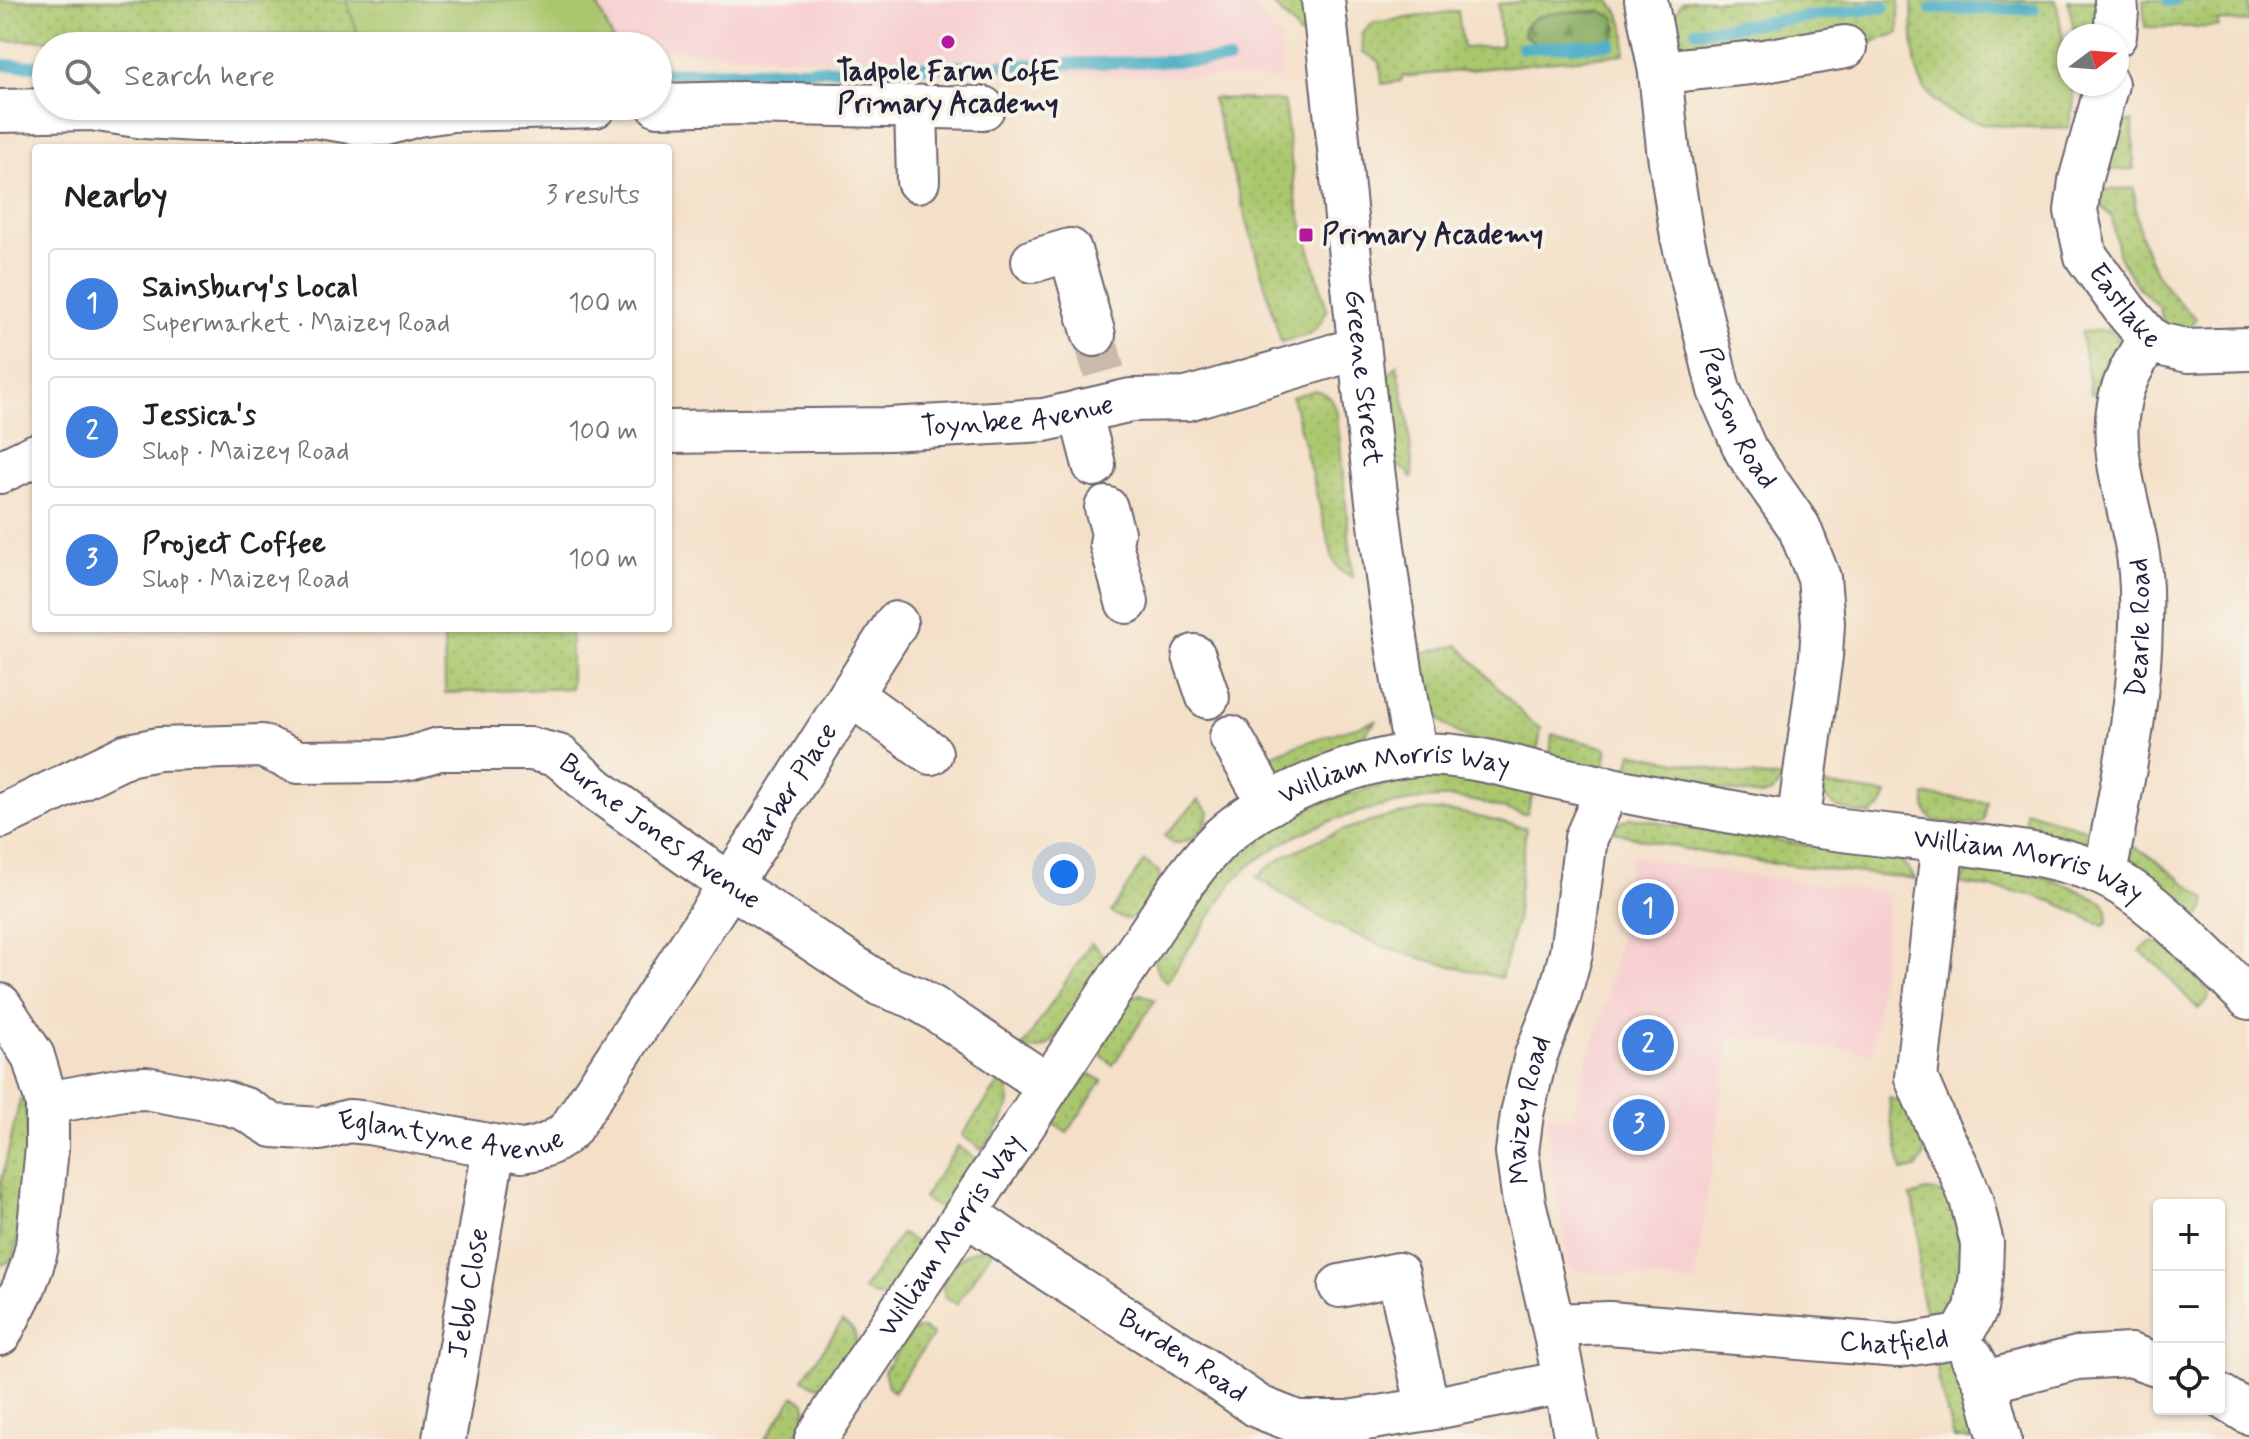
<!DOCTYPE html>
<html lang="en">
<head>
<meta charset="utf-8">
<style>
  :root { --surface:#fff; --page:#f6f6f6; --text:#222; --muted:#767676; --line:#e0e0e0; --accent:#b5179e }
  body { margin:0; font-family:Mynerve,sans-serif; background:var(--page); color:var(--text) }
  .controls { position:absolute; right:24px; bottom:24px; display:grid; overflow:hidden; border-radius:8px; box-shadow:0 2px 6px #0004 }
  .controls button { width:72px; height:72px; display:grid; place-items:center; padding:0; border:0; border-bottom:2px solid var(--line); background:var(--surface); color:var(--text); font:40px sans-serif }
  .compass { position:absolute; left:2057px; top:24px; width:72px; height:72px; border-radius:50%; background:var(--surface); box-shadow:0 2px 6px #0004; rotate:74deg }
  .you { position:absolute; left:1064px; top:874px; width:28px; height:28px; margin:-20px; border:6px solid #fff; border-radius:50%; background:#1a73e8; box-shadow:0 0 0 12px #1a73e833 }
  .badge { display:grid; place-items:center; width:52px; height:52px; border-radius:50%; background:var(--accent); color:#fff; font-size:26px; font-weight:700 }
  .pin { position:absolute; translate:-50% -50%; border:4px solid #fff; box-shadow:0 2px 8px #0006 }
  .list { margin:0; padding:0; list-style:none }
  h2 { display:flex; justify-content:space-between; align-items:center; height:104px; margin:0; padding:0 32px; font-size:34px }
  h2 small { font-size:26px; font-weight:400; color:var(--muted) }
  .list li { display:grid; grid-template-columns:52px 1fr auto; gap:24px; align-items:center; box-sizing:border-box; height:112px; margin:0 16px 16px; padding:0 16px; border:2px solid var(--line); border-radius:8px }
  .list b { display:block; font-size:30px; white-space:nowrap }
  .list p { margin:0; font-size:26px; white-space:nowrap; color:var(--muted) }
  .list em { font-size:26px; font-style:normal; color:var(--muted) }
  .icon { flex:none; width:44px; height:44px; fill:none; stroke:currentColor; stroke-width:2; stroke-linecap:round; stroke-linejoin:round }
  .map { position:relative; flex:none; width:2249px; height:1439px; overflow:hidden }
  .search { position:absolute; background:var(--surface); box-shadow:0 2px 6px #0004; left:32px; top:32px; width:640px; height:88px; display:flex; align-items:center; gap:20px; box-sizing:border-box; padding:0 28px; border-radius:44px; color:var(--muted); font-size:30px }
  .panel { position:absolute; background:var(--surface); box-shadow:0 2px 6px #0004; left:32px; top:144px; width:640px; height:488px; border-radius:8px }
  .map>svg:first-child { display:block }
</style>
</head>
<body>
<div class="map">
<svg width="2249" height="1439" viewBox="0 0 2249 1439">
  <defs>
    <pattern id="grass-dots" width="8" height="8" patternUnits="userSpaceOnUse" patternTransform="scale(2)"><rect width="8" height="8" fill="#aac76e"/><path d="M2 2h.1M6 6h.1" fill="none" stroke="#92ab60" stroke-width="1.8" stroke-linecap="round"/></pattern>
    <pattern id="forest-firs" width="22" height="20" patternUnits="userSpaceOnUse" patternTransform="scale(2)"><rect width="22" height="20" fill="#87ac61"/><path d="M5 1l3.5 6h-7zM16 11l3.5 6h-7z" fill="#6e8c51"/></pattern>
  </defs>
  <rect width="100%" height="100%" fill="#f7f3e8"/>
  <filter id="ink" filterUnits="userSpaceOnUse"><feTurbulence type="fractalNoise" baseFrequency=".0125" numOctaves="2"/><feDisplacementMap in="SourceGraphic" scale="16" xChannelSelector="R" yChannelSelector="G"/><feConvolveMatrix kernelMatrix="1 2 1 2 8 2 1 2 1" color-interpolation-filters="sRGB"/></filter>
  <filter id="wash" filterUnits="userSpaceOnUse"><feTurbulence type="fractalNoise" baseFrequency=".006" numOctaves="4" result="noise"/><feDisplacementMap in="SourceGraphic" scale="32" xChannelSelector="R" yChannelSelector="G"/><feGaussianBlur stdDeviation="1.8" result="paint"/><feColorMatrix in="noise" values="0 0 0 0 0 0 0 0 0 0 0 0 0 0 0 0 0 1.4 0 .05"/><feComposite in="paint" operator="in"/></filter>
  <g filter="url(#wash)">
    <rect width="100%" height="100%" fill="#f4e0c8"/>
    <path fill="#f7cfd0" d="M595,0H1247L1281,39V79L987,72L658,49V46H616Z
      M1630,856L1703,869L1890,893L1872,1053L1730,1037L1695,1283L1570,1270L1551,1162L1546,1114L1573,1117L1584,1070L1606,1000L1621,931Z"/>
    <path fill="url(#grass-dots)" stroke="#667454" stroke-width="2" d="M0,0H346L358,33L0,41Z
      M1269,0H1304L1309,36L1298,35L1297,30Z
      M1537,0H1609C1623,15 1629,34 1624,54L1402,77L1401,81L1382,84L1380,62L1363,52L1362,34L1372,23L1458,11L1463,48L1501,46L1498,4Z
      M1690,0H1899V33L1857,47L1679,56L1671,21L1682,2Z
      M1912,0H2056L2069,72V84H2071L2074,103L2068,128C2011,126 1927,135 1915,61C1912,41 1913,20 1912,0Z
      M2068,0H2099L2100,36H2075Z
      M2143,0H2249V22L2217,21L2218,27H2145Z
      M1212,98L1284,101L1296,200L1327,310C1315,338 1309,334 1281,342Z
      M2123,121L2133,122L2134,169L2114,170L2107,164L2115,127Z
      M2134,188C2136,242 2154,283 2196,318L2188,329L2182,332L2164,327L2160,308L2138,287L2124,266L2118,253L2112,217L2099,204L2102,190Z
      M2110,330L2116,336L2124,349L2112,386L2091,394L2081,332Z
      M1397,364L1408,419L1413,477L1410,478L1409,473L1392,462L1384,382Z
      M1315,390C1329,393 1334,401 1337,413L1353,577L1339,570L1333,559L1292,397Z
      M444,628H571V688L445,693Z
      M1458,645L1529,721L1541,728L1537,756C1499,747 1448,743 1429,703C1422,688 1420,671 1416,655Z
      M1376,721L1353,747L1276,777L1256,763C1294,744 1335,733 1376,721Z
      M1552,734L1608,748L1605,764L1601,769L1550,758Z
      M1632,753L1733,773L1785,779L1771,793L1762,796L1630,776L1628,770Z
      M1447,777L1466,778L1533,793L1527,814H1522C1498,807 1474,799 1450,798C1435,797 1421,800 1406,802C1344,812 1280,835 1234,880L1167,982L1158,974L1154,961L1202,886L1245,843L1299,810L1340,796L1410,778Z
      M1817,784L1887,794L1882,806L1871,815C1842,810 1831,812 1817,784Z
      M1925,795L1987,802L1984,820L1976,825L1935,821C1925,815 1925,806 1925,795Z
      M1198,800L1209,812C1207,830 1190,844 1173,843L1164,836Z
      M1424,810L1458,812L1526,828L1516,921L1501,978C1461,968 1419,960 1381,945C1337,928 1295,905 1257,877C1296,841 1372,818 1424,810Z
      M2025,810L2091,831L2085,842C2069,847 2035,836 2025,823Z
      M1632,817L1686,828L1893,857C1904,862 1909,868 1915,879C1815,867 1710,861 1613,831L1621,822Z
      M2129,845L2146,853L2206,898L2207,901L2201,915L2197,917L2193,914L2134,872L2127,855Z
      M1144,861L1159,872L1160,881L1136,916C1126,922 1120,918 1111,912Z
      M1986,867L2047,878L2070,886L2104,903L2107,911L2108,921L2104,926L2054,902L2032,895L1958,883L1969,871Z
      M2150,942L2165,944L2209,990L2208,1000L2198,1009L2156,964L2140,951Z
      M1091,943L1104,955L1106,965L1052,1042C1043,1050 1034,1051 1022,1048Z
      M1141,994L1155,1000L1113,1065L1101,1055L1099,1042L1127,998Z
      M1091,1074L1102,1081L1067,1133L1055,1125L1054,1112L1078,1077Z
      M1004,1076C1019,1107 999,1125 982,1150L962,1135Z
      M1889,1098L1905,1103L1924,1142V1157L1916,1168L1902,1171L1891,1120Z
      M20,1099H24C33,1155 23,1202 14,1257L5,1264L0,1265V1187Z
      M958,1146L976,1159L943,1211L923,1198Z
      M1926,1191C1933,1191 1938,1191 1944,1195C1969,1212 1968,1302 1941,1318C1937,1320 1933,1321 1929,1322C1924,1308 1920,1294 1919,1279C1918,1249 1922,1224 1910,1196Z
      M901,1233C908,1237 916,1240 916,1249L889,1294C878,1300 873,1295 863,1290Z
      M983,1248L993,1249L957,1304L945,1297L942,1283C955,1264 959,1253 983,1248Z
      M842,1322C852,1328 858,1332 855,1345L828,1383C819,1390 812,1385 803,1379Z
      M917,1329H923L933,1335L893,1392L888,1386L884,1371L911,1332Z
      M1935,1354L1946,1356L1956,1363L1982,1439H1954L1939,1383Z
      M794,1396L805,1403C810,1421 803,1424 793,1439H765Z"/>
    <path fill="url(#forest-firs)" stroke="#54674e" stroke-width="2" d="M1601,11L1614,17L1618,29L1614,39L1535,43L1523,33C1526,8 1581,12 1601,11Z"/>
    <path fill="#aac76e" stroke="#667454" stroke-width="2" d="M346,0H595L616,46L358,33Z"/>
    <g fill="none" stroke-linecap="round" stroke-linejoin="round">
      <path stroke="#45acc4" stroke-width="12" d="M2168,1L2174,0
        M1931,9H2034
        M1696,31L1884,7
        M1522,48L1611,44
        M0,65L46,66
        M658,73L1228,60"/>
    </g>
  </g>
  <g filter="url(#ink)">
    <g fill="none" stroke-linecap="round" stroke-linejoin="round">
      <path stroke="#cabaac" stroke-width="42" stroke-dasharray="42 21" stroke-linecap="butt" d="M1094,335L1104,372"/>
      <g stroke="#6c646c" stroke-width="46">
        <g id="minor">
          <path id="s1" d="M1323,0C1352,252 1369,506 1416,755"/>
          <path id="s2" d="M1646,0L1660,72L1668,148L1682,237L1719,390L1746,451L1799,527L1819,578L1823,623L1821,656L1798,824"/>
          <path d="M2115,36L2117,11L2116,0"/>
          <path d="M1660,72L1759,62L1845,47"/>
          <path id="s3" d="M2107,84L2080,181L2076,211L2086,256L2126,311L2149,338L2159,344L2188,351L2249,349"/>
          <path d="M658,105L744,103L983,108"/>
          <path d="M916,108L918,181"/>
          <path d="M0,111L91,109L144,117L197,120H242L281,115H306L365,124H387L417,115L453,110L595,106"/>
          <path d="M1033,261L1070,250L1094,335"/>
          <path d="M1080,411L1094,465"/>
          <path id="s4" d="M668,432L889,429L1044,420L1131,400L1187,399L1335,355L1359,349"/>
          <path d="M0,472L36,455"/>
          <path d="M1106,508L1113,533L1111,544L1127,602"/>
          <path d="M1194,656L1208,697"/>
          <path d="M851,695L931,753"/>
          <path d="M1231,737L1269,804"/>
          <path id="s5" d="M0,817L128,755L158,749L262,746L298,762L390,761L410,758L439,749H531L559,756L596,789L730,885L881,985L914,997L933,1008L1049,1086"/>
          <path id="s6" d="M2105,875C2120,792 2140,707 2141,622C2142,595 2141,569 2136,543C2127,498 2110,449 2119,404C2123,380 2137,359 2149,338"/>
          <path d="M0,1005L33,1056L47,1103V1148L37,1246L32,1266L24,1287L0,1334"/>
          <path id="s7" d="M47,1103L123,1089L146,1088L222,1102L245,1109L273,1126L320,1129L349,1121L369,1123L521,1151C540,1149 556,1143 570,1129L730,885L896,623"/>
          <path id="s8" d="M967,1214L1041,1265L1183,1355L1259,1407L1297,1422H1348L1440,1407L1564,1382"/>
          <path d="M1340,1286L1398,1274L1428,1409"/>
          <path id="s9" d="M1553,1325L1609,1323L1899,1346L1961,1336L1976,1309L1981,1274L1982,1243L1971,1199L1959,1169L1935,1122L1916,1078L1943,841"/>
          <path d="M1972,1357L1985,1382L2000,1439"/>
          <path d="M1985,1382L2077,1358L2130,1355L2159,1365"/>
          <path d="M2219,1395L2249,1413"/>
          <path id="s10" d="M444,1439L494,1147"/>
          <path id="s11" d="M816,1439C894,1318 977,1200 1054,1078C1086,1029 1117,980 1150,932C1172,899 1193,865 1222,837C1267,796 1354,761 1415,755C1464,751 1520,770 1568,780C1637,795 1707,807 1776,820C1845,833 1916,837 1986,847C2025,852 2066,858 2102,874C2155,898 2206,958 2249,998"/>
          <path id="s12" d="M1576,1439L1553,1325L1524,1202L1517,1152L1522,1114L1536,1055L1559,997L1571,953L1586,838L1608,788"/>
        </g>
      </g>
      <use href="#minor" stroke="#fff" stroke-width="42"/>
    </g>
  </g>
  <g fill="#b5179e" stroke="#f7f3e8" stroke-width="3">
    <circle cx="948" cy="42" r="8"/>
    <rect x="1298" y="227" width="16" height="16" rx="4"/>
  </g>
  <g text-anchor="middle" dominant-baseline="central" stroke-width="8" stroke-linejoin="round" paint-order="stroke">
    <g font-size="28" font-weight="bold" fill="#22223b" stroke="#f7f3e8">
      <text x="948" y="72">Tadpole Farm CofE<tspan x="948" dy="32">Primary Academy</tspan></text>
      <text x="1322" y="235" text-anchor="start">Primary Academy</text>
    </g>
    <g font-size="28" fill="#22223b" stroke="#f7f3e8">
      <text stroke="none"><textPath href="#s3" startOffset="240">Eastlake</textPath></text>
      <text stroke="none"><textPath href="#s1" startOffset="380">Greene Street</textPath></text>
      <text stroke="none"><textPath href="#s4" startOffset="350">Toynbee Avenue</textPath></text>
      <text stroke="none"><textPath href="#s2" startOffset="430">Pearson Road</textPath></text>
      <text stroke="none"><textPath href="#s6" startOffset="250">Dearle Road</textPath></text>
      <text stroke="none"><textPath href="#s11" startOffset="916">William Morris Way</textPath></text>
      <text stroke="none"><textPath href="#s7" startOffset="946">Barber Place</textPath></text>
      <text stroke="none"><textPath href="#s5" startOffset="706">Burne Jones Avenue</textPath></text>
      <text stroke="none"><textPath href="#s11" startOffset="1564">William Morris Way</textPath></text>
      <text stroke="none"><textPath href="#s12" startOffset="336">Maizey Road</textPath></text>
      <text stroke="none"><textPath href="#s7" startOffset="416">Eglantyne Avenue</textPath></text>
      <text stroke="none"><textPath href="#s11" startOffset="244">William Morris Way</textPath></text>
      <text stroke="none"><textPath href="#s10" startOffset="148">Jebb Close</textPath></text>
      <text stroke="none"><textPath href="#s9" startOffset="342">Chatfield</textPath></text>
      <text stroke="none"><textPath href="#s8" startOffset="258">Burden Road</textPath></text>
    </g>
  </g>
</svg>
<div class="controls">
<button>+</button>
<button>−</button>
<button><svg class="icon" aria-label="locate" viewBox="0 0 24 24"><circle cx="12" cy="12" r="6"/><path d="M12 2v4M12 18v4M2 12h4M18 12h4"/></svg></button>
</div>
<svg class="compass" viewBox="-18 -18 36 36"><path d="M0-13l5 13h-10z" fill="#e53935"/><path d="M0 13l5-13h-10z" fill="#767676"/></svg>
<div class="you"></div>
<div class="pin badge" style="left:1648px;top:909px;background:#3f7fe0">1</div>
<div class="pin badge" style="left:1648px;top:1045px;background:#3f7fe0">2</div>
<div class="pin badge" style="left:1639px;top:1125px;background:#3f7fe0">3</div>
<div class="search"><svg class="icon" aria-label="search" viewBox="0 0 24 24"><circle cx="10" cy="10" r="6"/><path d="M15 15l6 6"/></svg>Search here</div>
<section class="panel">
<h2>Nearby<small>3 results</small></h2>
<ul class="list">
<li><span class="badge" style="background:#3f7fe0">1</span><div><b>Sainsbury's Local</b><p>Supermarket · Maizey Road</p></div><em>100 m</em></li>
<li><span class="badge" style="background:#3f7fe0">2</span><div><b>Jessica's</b><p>Shop · Maizey Road</p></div><em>100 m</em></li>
<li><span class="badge" style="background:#3f7fe0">3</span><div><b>Project Coffee</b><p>Shop · Maizey Road</p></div><em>100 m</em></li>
</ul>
</section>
</div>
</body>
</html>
